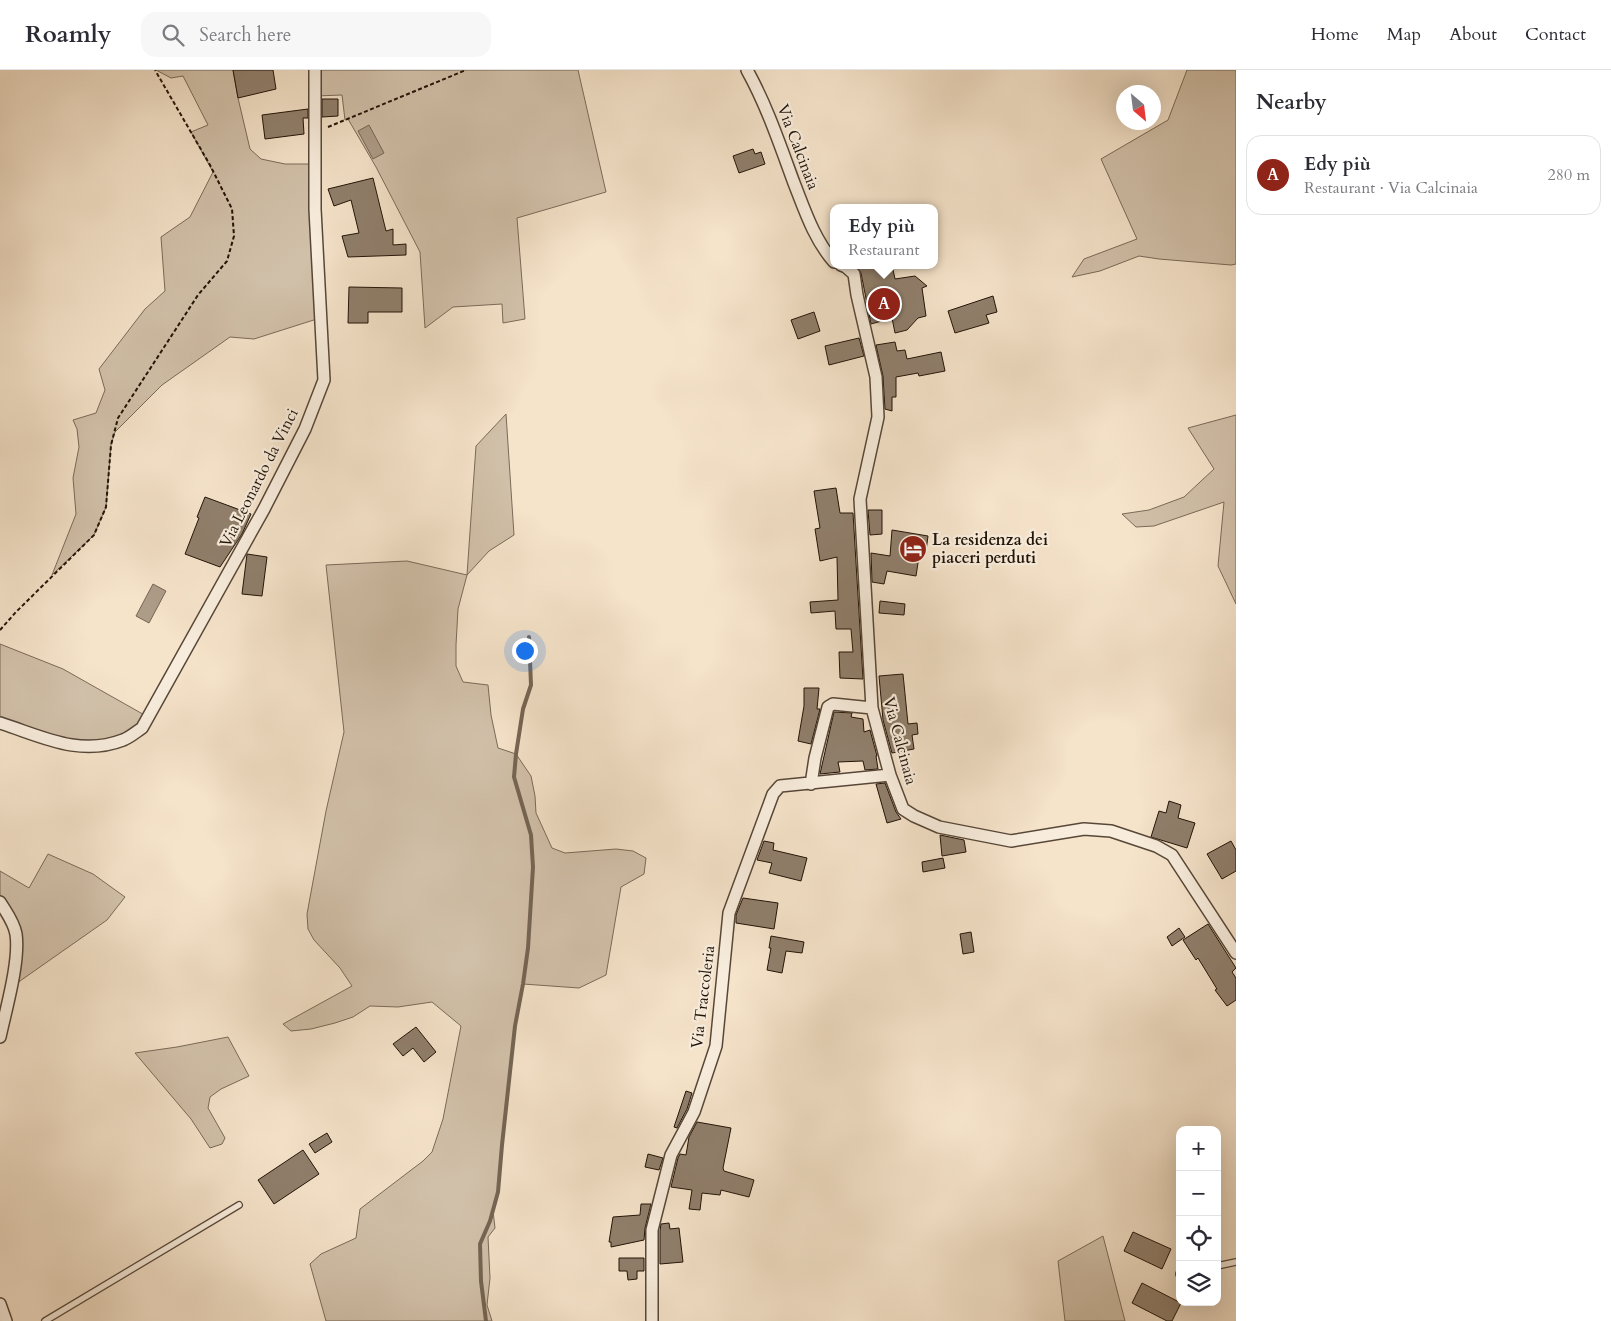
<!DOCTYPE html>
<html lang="en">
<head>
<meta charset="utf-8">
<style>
  :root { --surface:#fff; --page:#f7f7f7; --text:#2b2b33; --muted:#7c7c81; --line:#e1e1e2; --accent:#8f2418 }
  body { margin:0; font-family:Cardo,serif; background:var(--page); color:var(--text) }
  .controls { position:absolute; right:15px; bottom:15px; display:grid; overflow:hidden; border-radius:10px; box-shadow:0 5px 20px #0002 }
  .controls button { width:45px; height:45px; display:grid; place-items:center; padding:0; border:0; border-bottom:1px solid var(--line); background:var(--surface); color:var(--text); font:25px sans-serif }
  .compass { position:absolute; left:1116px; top:15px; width:45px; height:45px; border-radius:50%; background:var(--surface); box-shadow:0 5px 20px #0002; rotate:152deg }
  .you { position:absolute; left:524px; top:580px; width:18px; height:18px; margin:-12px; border:4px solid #fff; border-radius:50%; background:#1a73e8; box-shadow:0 0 0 8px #1a73e833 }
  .badge { display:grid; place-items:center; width:32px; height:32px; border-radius:50%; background:var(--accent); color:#fff; font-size:16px; font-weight:700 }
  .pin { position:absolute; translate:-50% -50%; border:2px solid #fff; box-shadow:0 1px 5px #0006 }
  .popup { position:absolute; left:830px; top:134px; width:108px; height:65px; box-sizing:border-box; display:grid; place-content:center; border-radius:10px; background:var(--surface); filter:drop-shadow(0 1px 4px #0005); font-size:16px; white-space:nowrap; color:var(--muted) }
  .popup b { font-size:19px; color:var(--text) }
  .popup::after { content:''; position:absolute; left:50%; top:100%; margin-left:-10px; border:10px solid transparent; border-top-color:var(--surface) }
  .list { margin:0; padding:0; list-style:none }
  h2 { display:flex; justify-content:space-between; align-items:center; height:65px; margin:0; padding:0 20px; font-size:21px }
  h2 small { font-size:16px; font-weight:400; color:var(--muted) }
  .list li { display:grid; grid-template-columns:32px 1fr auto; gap:15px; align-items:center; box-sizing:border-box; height:80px; margin:0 10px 10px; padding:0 10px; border:1px solid var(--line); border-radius:15px }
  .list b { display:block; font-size:19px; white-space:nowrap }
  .list p { margin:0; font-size:16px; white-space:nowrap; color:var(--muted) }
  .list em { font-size:16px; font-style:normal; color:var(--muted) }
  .icon { flex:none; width:28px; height:28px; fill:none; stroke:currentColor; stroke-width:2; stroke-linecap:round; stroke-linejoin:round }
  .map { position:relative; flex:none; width:1236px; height:1251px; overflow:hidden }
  header { display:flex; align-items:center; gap:30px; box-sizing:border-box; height:70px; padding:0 25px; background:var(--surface); border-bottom:1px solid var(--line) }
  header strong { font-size:24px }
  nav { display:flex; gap:28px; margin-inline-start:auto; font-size:18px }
  .search { width:350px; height:45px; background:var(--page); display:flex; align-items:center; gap:12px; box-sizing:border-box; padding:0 18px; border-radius:15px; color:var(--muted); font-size:19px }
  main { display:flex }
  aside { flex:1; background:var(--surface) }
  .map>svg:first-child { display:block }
</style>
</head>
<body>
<header>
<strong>Roamly</strong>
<div class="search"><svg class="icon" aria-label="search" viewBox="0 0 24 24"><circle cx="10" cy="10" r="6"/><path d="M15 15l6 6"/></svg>Search here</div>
<nav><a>Home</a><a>Map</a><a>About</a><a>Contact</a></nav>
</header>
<main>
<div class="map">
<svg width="1236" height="1251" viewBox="0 0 1236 1251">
  <rect width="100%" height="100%" fill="#f5e3ca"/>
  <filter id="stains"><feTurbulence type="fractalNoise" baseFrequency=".004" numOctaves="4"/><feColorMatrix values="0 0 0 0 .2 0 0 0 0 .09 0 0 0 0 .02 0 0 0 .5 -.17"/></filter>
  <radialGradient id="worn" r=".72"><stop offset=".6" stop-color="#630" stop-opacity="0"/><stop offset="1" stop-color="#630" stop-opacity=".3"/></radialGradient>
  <path fill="#d1c0a9" stroke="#7a6a58" d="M156,0H233L238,28L250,79L261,89L285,94H315L320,248L254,269L230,267L162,315L115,362L111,375L106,437L94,465L52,505L76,444L73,408L79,377L77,359L73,350L96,343L105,320L99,299L145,239L165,221L161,167L190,147L213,102L191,62L208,55L183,6L171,8Z
    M315,0H578L606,122L517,148L525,249L503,253L502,234L453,237L425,258L420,182L376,97L348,49L345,50L342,25L315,26Z
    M1187,0H1236V194L1231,195L1159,189L1139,186L1100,201L1072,207L1084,189L1137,169L1101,89L1168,50Z
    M506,344L514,465L489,481L467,505L458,539L456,575V596L463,612L488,615L491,645L498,678L516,684L531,706L535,726L536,743L552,778L565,783L616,779L633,781L646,788L644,804L621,817L606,905L579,918L523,914L515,956L502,1075L498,1122L493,1141L495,1158L488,1167L490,1208L487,1235L492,1251H326L310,1194L321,1184L356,1168L360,1139L423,1091L432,1082L443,1049L461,956L432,932L398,937L370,936L353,947L335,953L311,959L291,961L283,954L352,916L340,898L314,870L308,859L307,844L326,741L344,662L326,495L407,491L467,505L476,376Z
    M1236,345V534L1218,496L1224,432L1154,456L1136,457L1122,444L1149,440L1184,427L1214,399L1188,358Z
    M0,574L63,599L148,647L142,658L94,677L0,653Z
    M48,784L93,804L125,827L107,850L10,918L16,864L0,832V801L29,818Z
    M228,967L249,1006L221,1019L210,1027L208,1038L225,1068L222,1074L210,1078L191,1049L135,983L177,977Z
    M1103,1166L1125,1251H1065L1058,1191Z"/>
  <path fill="#ad9c88" stroke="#756554" d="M369,55L384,83L373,89L358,61Z
    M153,514L166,521L149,553L136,546Z"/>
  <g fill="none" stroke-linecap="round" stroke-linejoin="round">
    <path stroke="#756554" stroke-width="4" d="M486,1251L481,1211L480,1174L490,1151L498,1122L502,1075L515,956L523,914L528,878L533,797L531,765L514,707L516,684L523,639L531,615L529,567"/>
  </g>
  <path fill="#907f6c" stroke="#221307" d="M233,0H273L276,19L238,28Z
    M322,29H338V46L322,47Z
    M308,39V48H303L304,64L265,69L262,45Z
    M753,79L755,84L761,82L765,94L739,103L733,86Z
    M373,108L386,161L393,159V175L406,174V185L348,187L342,166L359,163L351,130L334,136L328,119Z
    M862,195H892L895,209L915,206L927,216L922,218L926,246L918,248L907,260L895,263L892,248L871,254L861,203L857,197Z
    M349,217L402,218V242H368V253H348Z
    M993,226L997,242L986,245L989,253L955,263L948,241Z
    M814,242L820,261L798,269L791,250Z
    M859,268L864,286L829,295L825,276Z
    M895,272L897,281L905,280L907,289L941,282L945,301L919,306L918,303L896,307V327H892V341L885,339L883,306L876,275Z
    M836,418L840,443H853L863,609L840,608L839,582H853L851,559H836L835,541L811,543L810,532L838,530L837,487L820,491L815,459L820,458L814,421Z
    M205,427L251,444L242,464L220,497L185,484L199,448L197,447Z
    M868,440H882V464L870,465Z
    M892,460L928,466L926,481L920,480L916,506L887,501L884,514L872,512L871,483L890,486Z
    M247,484L267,487L262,526L242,524Z
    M880,531L905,534L904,545L879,543Z
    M903,604L908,654L917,653L918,664L912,665L914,679L892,683L883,650L879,606Z
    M804,618H819L817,639H820L811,674L798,671L804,636Z
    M834,642L852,643L851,647L863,649L864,662L870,660L877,686H876L878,699L865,700L863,691L838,692L840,702L820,704Z
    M885,713L896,742L901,749L887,753L876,714Z
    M1169,731L1181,735L1178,748L1195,753L1187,778L1151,767L1159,741L1166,743Z
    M940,765L964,770L966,782L942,786Z
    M764,771L774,773L773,780L807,788L801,811L769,803L772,793L757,790Z
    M1231,771L1236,780V801L1222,809L1207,784Z
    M943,788L945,798L923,802L922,792Z
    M743,828L778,833L774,859L736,853V845Z
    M1208,854L1236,898L1232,902L1236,908V930L1227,936L1215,920L1217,919L1198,888L1196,890L1183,870Z
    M1179,858L1185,867L1172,876L1167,867Z
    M971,862L974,882L963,884L960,864Z
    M771,866L804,872L802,883L786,881L782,903L767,900L771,878H769Z
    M416,957L436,982L424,992L413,978L403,986L393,974Z
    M686,1021L692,1023L687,1039L677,1058L674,1057Z
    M697,1052L731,1058L723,1098L724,1101L754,1110L749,1127L721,1120L720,1125L702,1123L700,1140L689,1139L692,1120L671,1117L678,1088L680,1084L686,1085L689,1067Z
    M327,1063L332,1072L315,1083L309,1074Z
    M303,1080L319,1104L274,1134L258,1110Z
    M648,1084L663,1088L659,1100L645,1097Z
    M641,1134H651L645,1158L644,1170L611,1177V1172H609L613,1147L640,1145Z
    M669,1153L670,1159L679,1158L683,1192L660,1194V1161L661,1154Z
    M1133,1162L1171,1179L1162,1199L1124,1181Z
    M619,1188H644V1201H637V1209L628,1210L627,1201H619Z
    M1142,1213L1181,1233L1172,1251H1167L1132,1233Z"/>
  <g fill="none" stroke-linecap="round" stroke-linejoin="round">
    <g stroke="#574738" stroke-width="8">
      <path id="lane" d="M1217,1196L1236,1192
        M1179,1204H1180
        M45,1251L239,1135"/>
    </g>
    <g stroke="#574738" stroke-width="14">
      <path id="street" d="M747,0C767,36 780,75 794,113C805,141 814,169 834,192
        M841,195L846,197L854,204L857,225L876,307L878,347L860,429L872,638L890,705L903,739L914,746L939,757L1011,771L1084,759L1111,761L1156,776L1172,785L1236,883
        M0,653C41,666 79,687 123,670C129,668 136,662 142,658L264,439L305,359L324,310L315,139V0
        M811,714L815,688L828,637L833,634L872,638
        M0,832C6,842 14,852 16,864C20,891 6,939 0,967
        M0,1234L6,1251
        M652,1251V1160L671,1085L694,1042L716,976L729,843L773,724L780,716L890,705"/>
    </g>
    <path stroke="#221307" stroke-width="2" stroke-dasharray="4 2.5" stroke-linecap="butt" d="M328,57L466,0
      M0,560L16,542L94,465L106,437L111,375L118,348L198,225L227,191L234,166L232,139L210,95L155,0"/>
    <use href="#lane" stroke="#f8eddd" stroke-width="5.5"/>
    <use href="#street" stroke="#f8eddd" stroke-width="11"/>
  </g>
  <defs>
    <g id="hotel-disc" transform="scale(1.4375)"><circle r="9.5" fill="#8f2418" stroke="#f8eddd"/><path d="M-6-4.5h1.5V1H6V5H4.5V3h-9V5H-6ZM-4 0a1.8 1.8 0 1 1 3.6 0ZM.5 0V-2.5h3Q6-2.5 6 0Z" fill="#fff"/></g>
  </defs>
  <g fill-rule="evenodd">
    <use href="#hotel-disc" x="913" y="479"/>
  </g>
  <g text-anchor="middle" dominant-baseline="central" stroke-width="4.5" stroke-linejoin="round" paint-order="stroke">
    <g font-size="16" fill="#221307" stroke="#f8eddd">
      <text transform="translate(798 77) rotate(69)">Via Calcinaia</text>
      <text transform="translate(259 408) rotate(-63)">Via Leonardo da Vinci</text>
      <text transform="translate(900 671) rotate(75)">Via Calcinaia</text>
      <text transform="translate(703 927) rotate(-83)">Via Traccoleria</text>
    </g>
    <g font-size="16" font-weight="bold" fill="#221307" stroke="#f8eddd" text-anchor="start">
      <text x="932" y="470">La residenza dei<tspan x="932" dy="18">piaceri perduti</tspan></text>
    </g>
  </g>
  <rect width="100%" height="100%" filter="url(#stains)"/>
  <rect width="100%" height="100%" fill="url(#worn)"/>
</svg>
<div class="controls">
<button>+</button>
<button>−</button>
<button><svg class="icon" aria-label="locate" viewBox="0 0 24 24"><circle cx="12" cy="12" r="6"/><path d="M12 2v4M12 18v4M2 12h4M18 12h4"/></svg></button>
<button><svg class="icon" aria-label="layers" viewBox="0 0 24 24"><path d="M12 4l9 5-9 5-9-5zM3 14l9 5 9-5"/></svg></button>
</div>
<svg class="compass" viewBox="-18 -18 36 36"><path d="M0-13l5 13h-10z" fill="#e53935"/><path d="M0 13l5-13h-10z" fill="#7c7c81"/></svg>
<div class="you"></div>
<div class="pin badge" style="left:884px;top:234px">A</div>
<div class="popup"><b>Edy più</b>Restaurant</div>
</div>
<aside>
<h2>Nearby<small></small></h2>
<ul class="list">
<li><span class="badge">A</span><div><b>Edy più</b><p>Restaurant · Via Calcinaia</p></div><em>280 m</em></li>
</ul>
</aside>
</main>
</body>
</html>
